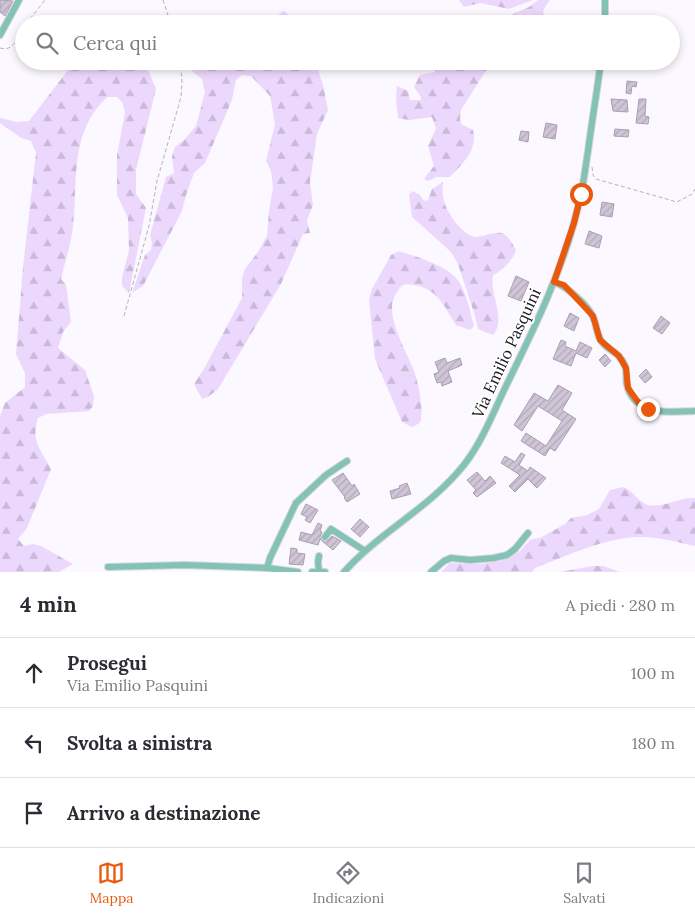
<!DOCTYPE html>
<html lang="it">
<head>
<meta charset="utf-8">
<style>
  :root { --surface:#fff; --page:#f2f2f3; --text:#2b2b33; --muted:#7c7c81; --line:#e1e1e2; --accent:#ea580c }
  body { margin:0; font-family:Lora,serif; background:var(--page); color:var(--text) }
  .stop { position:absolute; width:15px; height:15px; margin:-11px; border:4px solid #ea580c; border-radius:50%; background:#fff }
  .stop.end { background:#ea580c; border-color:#fff; box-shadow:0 1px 5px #0008 }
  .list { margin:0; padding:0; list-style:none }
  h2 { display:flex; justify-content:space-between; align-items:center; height:65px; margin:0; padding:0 20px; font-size:21px }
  h2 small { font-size:16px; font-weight:400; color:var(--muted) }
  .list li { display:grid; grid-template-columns:32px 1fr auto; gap:15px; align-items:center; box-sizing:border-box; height:70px; padding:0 20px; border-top:1px solid var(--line) }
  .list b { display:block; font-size:19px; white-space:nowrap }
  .list p { margin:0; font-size:16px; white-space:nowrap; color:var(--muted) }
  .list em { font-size:16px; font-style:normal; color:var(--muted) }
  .icon { flex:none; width:28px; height:28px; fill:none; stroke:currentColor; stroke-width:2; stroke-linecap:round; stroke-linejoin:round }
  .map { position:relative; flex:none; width:695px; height:572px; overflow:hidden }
  .search { position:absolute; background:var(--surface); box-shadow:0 2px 8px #0003; left:15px; right:15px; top:15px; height:55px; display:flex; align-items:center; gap:12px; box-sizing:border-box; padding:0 18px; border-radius:28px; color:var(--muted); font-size:19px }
  .sheet { height:275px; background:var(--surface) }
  nav { display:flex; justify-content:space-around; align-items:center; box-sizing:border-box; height:70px; border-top:1px solid var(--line); background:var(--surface); font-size:14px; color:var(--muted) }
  nav a { display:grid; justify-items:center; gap:2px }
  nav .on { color:var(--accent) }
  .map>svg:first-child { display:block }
</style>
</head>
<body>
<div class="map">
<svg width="695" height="572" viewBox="0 0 695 572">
  <defs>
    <pattern id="forest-firs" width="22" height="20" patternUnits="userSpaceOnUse" patternTransform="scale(1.25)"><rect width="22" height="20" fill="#ecd8fd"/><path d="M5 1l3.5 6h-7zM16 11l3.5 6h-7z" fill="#cab9d8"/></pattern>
    <pattern id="building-hatch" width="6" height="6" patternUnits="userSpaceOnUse" patternTransform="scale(1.25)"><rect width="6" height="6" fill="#cfc5d7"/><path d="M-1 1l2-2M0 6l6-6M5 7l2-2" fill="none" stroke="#b1a8b8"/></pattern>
  </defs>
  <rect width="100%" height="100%" fill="#fcf8ff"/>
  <path fill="url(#forest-firs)" d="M459,0H533L509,9L480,3L464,7Z
    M538,0H550C543,9 541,13 546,24H511L512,14L529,7Z
    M283,11L287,13L294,24H235C247,17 248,23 260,22C268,21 277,17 283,11Z
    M75,61H142L148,70L156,89L136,170V194L146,208L129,293L122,286V277L129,251L128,218L117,195V155L125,113L122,102L117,97H107C69,133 78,180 73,227C71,244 65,262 61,279L66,285L71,322L63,332L58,348L85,370L94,396L93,406L89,411L46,414L38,418C31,442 40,448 51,469L27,528L18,539L24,546L33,544L41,546L73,564L59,572H0V416L5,403L25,387V373L16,354L23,267L36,153L31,141L21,138L0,123V118L17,122L29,121Z
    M199,61H315L323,85L328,110L317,134L310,182L313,205L307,220L310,233L303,234L281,284L218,389L208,397L202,399L194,384L205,367L242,298V278L245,269L258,252L267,236L269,211L273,188L271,170L266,161L275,124L270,96L251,76L242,75L236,80L232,100L205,163L194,173L186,195L182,211L143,286L132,293L145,255L151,250L152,243L150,235L166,177L174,173L172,156L175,147L184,140L196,126L205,92L202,79L192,71Z
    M424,61H492L461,110L460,119L461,124L473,130C478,150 463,163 450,177H436L428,181L424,179L434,166L428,146L436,128L432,117L409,120L398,118L396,99L397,86L408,91L410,100H421V97L414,87L420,75L435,72L437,66L424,63Z
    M443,182C443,187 442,192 443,197C445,211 463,237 477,237C485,236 493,232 501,233C508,234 513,245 516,250C513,260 502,271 493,275C489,294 507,319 493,335L478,329L475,316L458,264L451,252L412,217L409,194L413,191L420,195L424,201L428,200L432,189Z
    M399,251C417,257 443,264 456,278C466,289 470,311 474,326L470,330L456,325C443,305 439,290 414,285C403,283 401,285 396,294C382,315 409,354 415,374C419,386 424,411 420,423L412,427L402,422L375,359L369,300L372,289L391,255Z
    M623,487C633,490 639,503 648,505C664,508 679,497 695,498V546C677,542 657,536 638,537C601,539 569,555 535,568L532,572H441L450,563L479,564L501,561L520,551L530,540L542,537L565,524L571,518L587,515L599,509L610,490Z
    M592,566H603L620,572H560Z"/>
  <path fill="url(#building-hatch)" stroke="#a99fb1" d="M0,0L13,1L5,16L0,12Z
    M627,81L637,82L636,87L632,86L631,94L626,93Z
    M611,99L627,100L628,112L613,111Z
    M639,99H646L645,116L649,117L648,124L636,123Z
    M546,123L557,125L555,139L543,137Z
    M615,129L629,130L628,137L614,136Z
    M521,131L529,132L528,142L519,140Z
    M602,202L614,204L612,217L600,215Z
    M589,231L602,236L599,248L585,244Z
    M516,276L529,282L521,301L508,296Z
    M570,313L579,318L574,331L564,326Z
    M661,316L670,323L662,334L653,328Z
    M561,340L566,342L565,346L576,351L580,342L592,348L587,358L576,353L571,366L553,359Z
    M605,354L611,361L605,367L599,360Z
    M445,358L447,363L460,358L462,365L448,371L452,382L442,386L441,382L437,383L434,374L439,372L435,362Z
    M646,369L652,377L645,383L639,376Z
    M558,385L572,393L562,410L576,419L555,451L550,448L545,456L521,441L526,433L546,446L562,421L538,406L522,431L514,425L534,393L548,401Z
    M521,453L525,455L519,465L528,471L530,467L546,478L537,488L528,479L515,492L509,486L520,475L501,463L505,456L515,462Z
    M477,472L485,481L490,476L496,483L477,497L473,493L476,490L467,480Z
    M343,473L352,486L354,484L360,494L347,502L344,498L345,497L332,480Z
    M407,483L411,494L392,499L390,491L400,488L399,486Z
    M306,504L318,510L310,523L305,520L307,517L301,514Z
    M360,519L369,527L360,537L351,529Z
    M318,523L322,525L320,531L322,532L320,537L322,541L320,539L318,545L299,540L301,532L312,535Z
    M332,536L341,541L333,550L322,541H327Z
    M291,548L297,549V553L305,554L303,565L289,564Z"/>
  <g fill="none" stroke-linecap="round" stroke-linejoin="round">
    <g stroke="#d8d4db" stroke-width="8">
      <path id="minor" d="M605,24V0
        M0,35L19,0
        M554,282C566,286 588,305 593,317C597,325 596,335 602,342C609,352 619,351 625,366C628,373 625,379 627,385C635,417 670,412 695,411
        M325,537L331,529L365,551
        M319,556L318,562L319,571
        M108,567L185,565L267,568L298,572
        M267,568L270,558L296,503L326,475L347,461
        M312,572H325
        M344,572C378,534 425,510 458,472C480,448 492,415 506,386C534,329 563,270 578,207C583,189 585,170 588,151C592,121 597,91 601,61
        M431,572L444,561L451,558L470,560L494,558L507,555L515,549L528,533"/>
    </g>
    <path stroke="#b5b2b8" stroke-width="1" stroke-dasharray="4 2.5" stroke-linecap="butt" d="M163,0L171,24
      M26,24L45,0
      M0,48C14,52 17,38 24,27
      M592,167L593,175L596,179L677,202L692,194L695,189
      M124,316L149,226L157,181L181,97L182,81L180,61"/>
    <use href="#minor" stroke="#82c3b6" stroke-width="6"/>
  </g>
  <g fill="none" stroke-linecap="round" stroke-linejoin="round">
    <path stroke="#ea580c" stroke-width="6" d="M581,194L574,223L554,282L564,285L593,316L600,340L619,356L626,368L628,388L638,402L648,409"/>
  </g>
  <g text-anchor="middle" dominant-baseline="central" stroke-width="4" stroke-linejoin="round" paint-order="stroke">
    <g font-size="16" fill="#1b181e" stroke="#fff">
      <text transform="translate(506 353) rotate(-65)">Via Emilio Pasquini</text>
    </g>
  </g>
</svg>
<div class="stop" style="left:581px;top:194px"></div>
<div class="stop end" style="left:648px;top:409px"></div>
<div class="search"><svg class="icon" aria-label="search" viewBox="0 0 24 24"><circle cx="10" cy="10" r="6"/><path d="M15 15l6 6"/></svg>Cerca qui</div>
</div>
<section class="sheet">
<h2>4 min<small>A piedi · 280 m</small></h2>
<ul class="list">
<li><svg class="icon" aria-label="ahead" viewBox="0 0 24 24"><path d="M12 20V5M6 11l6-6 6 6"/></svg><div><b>Prosegui</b><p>Via Emilio Pasquini</p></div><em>100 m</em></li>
<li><svg class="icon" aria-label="left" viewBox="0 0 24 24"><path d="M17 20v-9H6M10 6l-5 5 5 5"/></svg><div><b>Svolta a sinistra</b></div><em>180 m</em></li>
<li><svg class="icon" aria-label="arrive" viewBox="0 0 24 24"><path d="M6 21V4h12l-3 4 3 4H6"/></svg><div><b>Arrivo a destinazione</b></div></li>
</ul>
</section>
<nav>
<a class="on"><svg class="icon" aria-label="map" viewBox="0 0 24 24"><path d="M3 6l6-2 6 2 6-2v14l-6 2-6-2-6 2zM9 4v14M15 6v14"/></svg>Mappa</a>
<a><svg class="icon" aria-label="directions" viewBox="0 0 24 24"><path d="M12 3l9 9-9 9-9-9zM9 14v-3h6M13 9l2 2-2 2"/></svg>Indicazioni</a>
<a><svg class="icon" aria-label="saved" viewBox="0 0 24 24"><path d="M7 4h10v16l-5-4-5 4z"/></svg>Salvati</a>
</nav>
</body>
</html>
